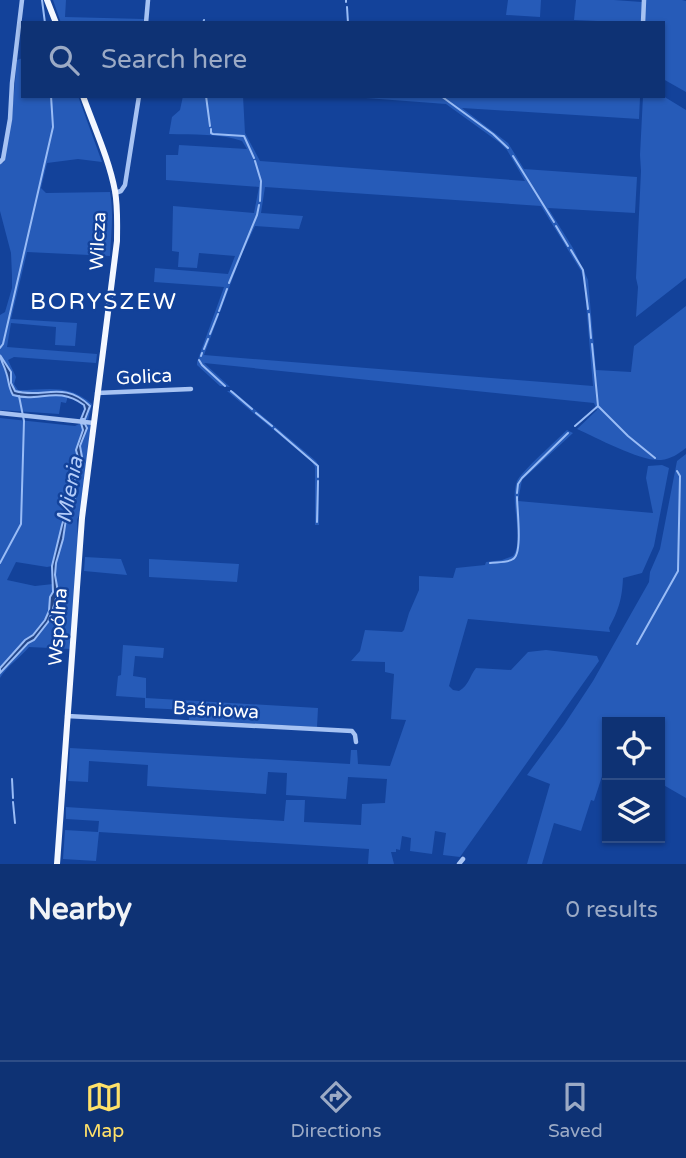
<!DOCTYPE html>
<html lang="en">
<head>
<meta charset="utf-8">
<style>
  :root { --surface:#0e3274; --page:#173a79; --text:#f1f3f6; --muted:#9baac5; --line:#2e4d86; --accent:#ffe169 }
  body { margin:0; font-family:"Varela Round",sans-serif; background:var(--page); color:var(--text) }
  .controls { position:absolute; right:21px; bottom:21px; display:grid; overflow:hidden; border-radius:0px; box-shadow:0 2px 5px #0004 }
  .controls button { width:63px; height:63px; display:grid; place-items:center; padding:0; border:0; border-bottom:2px solid var(--line); background:var(--surface); color:var(--text); font:35px sans-serif }
  .list { margin:0; padding:0; list-style:none }
  h2 { display:flex; justify-content:space-between; align-items:center; height:91px; margin:0; padding:0 28px; font-size:30px }
  h2 small { font-size:23px; font-weight:400; color:var(--muted) }
  .icon { flex:none; width:38px; height:38px; fill:none; stroke:currentColor; stroke-width:2; stroke-linecap:round; stroke-linejoin:round }
  .map { position:relative; flex:none; width:686px; height:864px; overflow:hidden }
  .search { position:absolute; background:var(--surface); box-shadow:0 2px 5px #0004; left:21px; right:21px; top:21px; height:77px; display:flex; align-items:center; gap:18px; box-sizing:border-box; padding:0 24px; border-radius:0px; color:var(--muted); font-size:26px }
  .sheet { height:196px; background:var(--surface) }
  nav { display:flex; justify-content:space-around; align-items:center; box-sizing:border-box; height:98px; border-top:2px solid var(--line); background:var(--surface); font-size:19px; color:var(--muted) }
  nav a { display:grid; justify-items:center; gap:4px }
  nav .on { color:var(--accent) }
  .map>svg:first-child { display:block }
</style>
</head>
<body>
<div class="map">
<svg width="686" height="864" viewBox="0 0 686 864">
  <rect width="100%" height="100%" fill="#13429a"/>
  <path fill="#265bb8" fill-rule="evenodd" d="M53,0H66L65,17L144,19L143,23H61Z
    M508,0H541L540,17L506,15Z
    M576,0H614L642,2V23L574,20Z
    M645,0H682L686,1V92L663,79V23H645Z
    M23,58V96H78L102,162L78,159L47,163L41,188L46,193L110,192C114,214 111,234 110,256L27,252L11,319L77,323L75,346L55,345L56,327L11,323L7,347L97,354L96,363L14,357L8,360L16,377L14,384L18,390C47,390 68,383 92,404L88,420L85,419L89,410C76,379 40,398 15,391L11,383V372L0,355V315L5,312L12,288V276L11,253L0,211V164L4,162L12,114L17,60Z
    M183,96H243L245,133L260,161L525,181L507,150L500,143L446,104L339,96H619L640,98L639,119L462,108L508,143L524,169L637,177L635,213L548,208L573,248L588,280L596,370L631,372L634,346L686,306V448C678,454 671,459 661,460C642,462 597,438 577,429L597,410L594,403L204,363L230,387L220,386L197,365V362L224,287L154,282L155,268L228,274L235,256L199,253L197,268L178,267L179,252L172,251L173,206L254,213L259,187L166,180V155H178L179,145L247,149L242,141C220,133 193,135 169,134L172,117L180,110ZM265,187L541,206L581,271L584,280L593,386L204,355L241,256L255,226L299,229L303,216L261,213Z
    M643,96H663L686,110V278L636,317L638,287L636,278L641,171L640,155Z
    M0,361L8,377L10,390L24,397L44,394L68,396L66,403L61,402L59,414L0,410Z
    M227,391H233L316,461L319,466V525H315V467L312,462Z
    M0,418L75,426L81,423L83,430L79,440V461L74,469L70,491V500L66,511L52,566L47,567L16,562L7,580L35,586L53,584V592L50,597L49,610L45,620L33,635L25,640L0,668Z
    M85,424L91,425L81,510L77,520L78,540L71,649L29,647C20,658 7,666 0,678V673L28,643L34,640L48,622L52,612L58,592L55,575L56,563L63,539L66,519L75,500L73,487L81,464L80,446L84,439Z
    M567,430L573,433L522,480L518,501L653,513L646,478L648,466L662,465L669,468L654,546L642,573L623,578C622,599 619,609 609,628L610,632L468,619L449,686L453,690L459,691C469,685 469,677 476,668L511,670L528,652L546,650L597,656L599,661L460,857L443,855L446,833L435,831L432,854L410,851L411,838L402,836L400,850L396,849V852H391L394,864H368L369,849L99,832L96,861L63,859L65,830L98,832L99,821L66,819V807L284,821L286,800H305L304,822L361,825L362,804L385,803L387,779L348,777L346,799L286,795L287,773L268,772L266,794L147,786L148,765L89,761L88,782L68,781L70,748L350,764L351,750H357L358,764L390,766L406,720L391,719L394,674L385,672V662L351,661L360,651L365,630L402,632L404,630L409,613L419,590V576L453,578L456,568L485,565L486,562L502,560L513,556C525,539 509,501 517,481C522,471 557,440 567,430Z
    M686,454V798L660,783V722H607V761L594,801L591,800L581,831L554,823L542,864H527L550,784L527,775L564,725L593,681L649,582L650,572L660,549L677,461Z
    M85,557L121,559L127,575L84,571Z
    M149,559L239,564L237,582L149,577Z
    M123,645L164,648L163,658L135,656L133,676L146,678V698L318,708L317,727L189,720V710L145,708V698L116,696L118,676L121,675Z"/>
  <path fill="#244688" stroke="#99bcf6" stroke-width="2" d="M0,355L11,372V383L15,391C43,399 64,380 90,406L85,419H81L85,409L84,405C57,385 39,403 13,395C8,387 9,380 6,372C4,365 1,362 0,355Z
    M81,423L85,424L87,428L80,446L82,457L73,487L75,500L66,519L63,539L56,563L55,575L58,592L52,612L48,622L34,640L28,643L0,673V668L25,640L33,635L45,620L49,611L50,597L53,592L52,566L62,525L70,500L71,481L79,461L76,450L83,430Z"/>
  <g fill="none" stroke-linecap="round" stroke-linejoin="round">
    <path stroke="#99bcf6" stroke-width="2" d="M42,0L45,23
      M346,0V2
      M347,7L348,23
      M203,23L204,20
      M206,96L210,126
      M441,96L493,134L508,148
      M211,129V133L213,134L244,136L254,158
      M513,156L554,222
      M255,161L261,181L260,201
      M556,226L568,246
      M571,250L583,270L588,309
      M229,283L257,215L259,205
      M219,311L227,289
      M589,314L591,338
      M210,334L218,314
      M592,344L598,406L628,436L655,458
      M0,348L3,344L53,127L51,96
      M204,349L208,339
      M201,356L202,353
      M199,360L202,365L225,386
      M231,391L252,409
      M256,413L272,426
      M575,426L598,406
      M275,429L318,466V477
      M517,493L518,484L522,478L568,433
      M317,522L318,481
      M0,563L21,524L24,421L19,396
      M490,563C497,562 508,563 513,559C523,554 517,509 517,497
      M637,644L678,571L680,476L677,471
      M12,779L13,798
      M13,802L15,823"/>
    <path stroke="#a7c3f3" stroke-width="4.5" d="M146,23L148,0
      M643,23L644,0
      M0,162L3,159L10,119L12,83L22,0
      M115,193L121,191L125,185L139,96
      M97,393L191,389
      M0,413L94,423
      M67,716L352,731L355,735L356,742
      M459,864L463,859"/>
    <path stroke="#f3f7ff" stroke-width="6" d="M47,0L56,23
      M57,864L82,518L117,241C117,225 118,208 115,191C109,159 94,127 83,96"/>
  </g>
  <g text-anchor="middle" dominant-baseline="central" stroke-width="5" stroke-linejoin="round" paint-order="stroke">
    <g font-size="19" fill="#fff" stroke="#13429a">
      <text transform="translate(98 241) rotate(-87)">Wilcza</text>
      <text transform="translate(144 377) rotate(-3)">Golica</text>
      <text transform="translate(58 627) rotate(-86)">Wspólna</text>
      <text transform="translate(216 710) rotate(3)">Baśniowa</text>
    </g>
    <g font-size="21" font-style="italic" fill="#b4cdfa" stroke="#13429a">
      <text transform="translate(70 490) rotate(-79)">Mienia</text>
    </g>
    <g font-size="23" letter-spacing="2" fill="#fff" stroke="#13429a">
      <text x="104" y="302">BORYSZEW</text>
    </g>
  </g>
</svg>
<div class="controls">
<button><svg class="icon" aria-label="locate" viewBox="0 0 24 24"><circle cx="12" cy="12" r="6"/><path d="M12 2v4M12 18v4M2 12h4M18 12h4"/></svg></button>
<button><svg class="icon" aria-label="layers" viewBox="0 0 24 24"><path d="M12 4l9 5-9 5-9-5zM3 14l9 5 9-5"/></svg></button>
</div>
<div class="search"><svg class="icon" aria-label="search" viewBox="0 0 24 24"><circle cx="10" cy="10" r="6"/><path d="M15 15l6 6"/></svg>Search here</div>
</div>
<section class="sheet">
<h2>Nearby<small>0 results</small></h2>
<ul class="list">
</ul>
</section>
<nav>
<a class="on"><svg class="icon" aria-label="map" viewBox="0 0 24 24"><path d="M3 6l6-2 6 2 6-2v14l-6 2-6-2-6 2zM9 4v14M15 6v14"/></svg>Map</a>
<a><svg class="icon" aria-label="directions" viewBox="0 0 24 24"><path d="M12 3l9 9-9 9-9-9zM9 14v-3h6M13 9l2 2-2 2"/></svg>Directions</a>
<a><svg class="icon" aria-label="saved" viewBox="0 0 24 24"><path d="M7 4h10v16l-5-4-5 4z"/></svg>Saved</a>
</nav>
</body>
</html>
